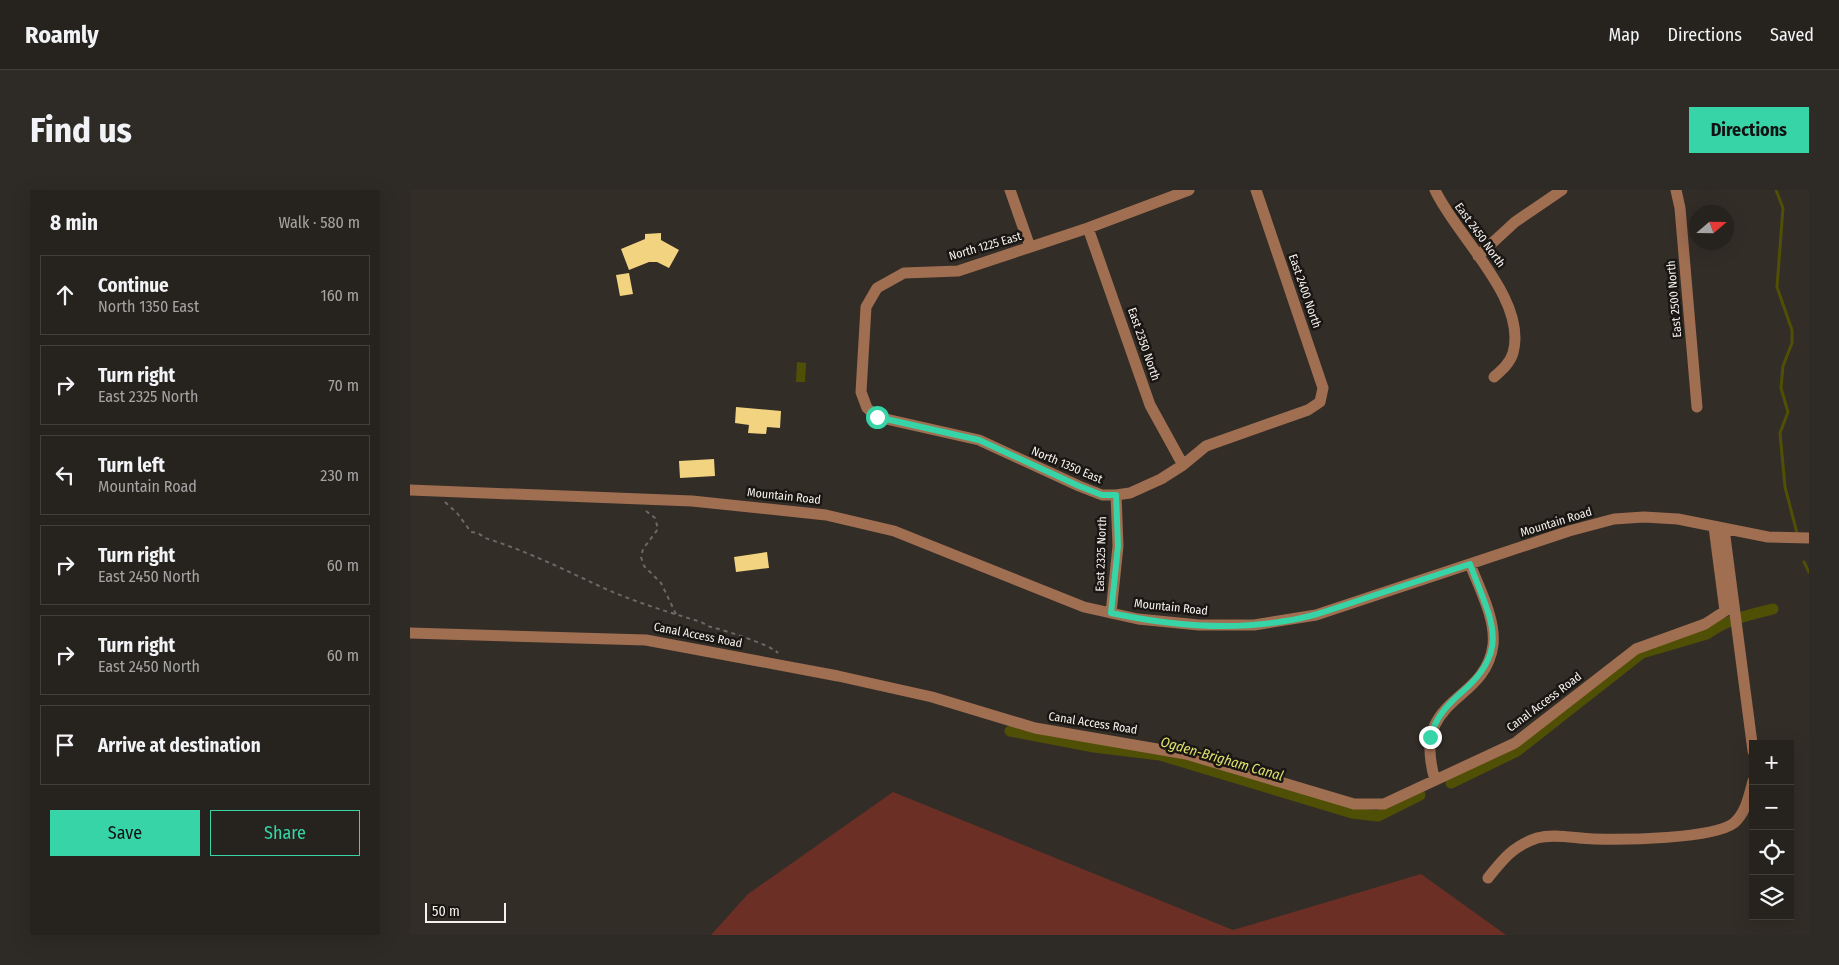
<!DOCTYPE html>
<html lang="en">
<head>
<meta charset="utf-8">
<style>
  :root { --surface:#26221d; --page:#2e2a26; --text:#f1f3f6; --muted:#a4a4a4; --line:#423f3b; --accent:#36d4a7 }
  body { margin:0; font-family:"Fira Sans Condensed",sans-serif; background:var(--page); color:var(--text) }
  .controls { position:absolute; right:15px; bottom:15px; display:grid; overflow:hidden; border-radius:0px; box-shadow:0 5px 20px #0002 }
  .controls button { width:45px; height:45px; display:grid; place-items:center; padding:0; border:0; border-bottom:1px solid var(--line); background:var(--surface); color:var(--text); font:25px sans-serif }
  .compass { position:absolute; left:1279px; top:15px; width:45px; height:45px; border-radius:50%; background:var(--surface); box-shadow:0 5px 20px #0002; rotate:70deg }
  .scale { position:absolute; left:15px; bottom:12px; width:81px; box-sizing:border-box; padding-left:5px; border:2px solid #f5f1ed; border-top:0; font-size:14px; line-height:18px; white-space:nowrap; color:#f5f1ed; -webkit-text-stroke:4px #191613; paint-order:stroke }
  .stop { position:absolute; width:15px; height:15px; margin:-11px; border:4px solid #36d4a7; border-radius:50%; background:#fff }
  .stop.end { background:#36d4a7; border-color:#fff; box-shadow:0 1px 5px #0008 }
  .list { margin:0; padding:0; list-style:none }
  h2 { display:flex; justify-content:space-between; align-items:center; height:65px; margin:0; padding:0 20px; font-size:21px }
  h2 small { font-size:16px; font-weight:400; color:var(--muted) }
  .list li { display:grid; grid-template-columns:32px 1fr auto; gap:15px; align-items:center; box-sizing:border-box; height:80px; margin:0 10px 10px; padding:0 10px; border:1px solid var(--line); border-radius:0px }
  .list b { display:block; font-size:19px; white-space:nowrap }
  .list p { margin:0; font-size:16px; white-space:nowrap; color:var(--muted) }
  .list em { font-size:16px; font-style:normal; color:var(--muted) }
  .actions { display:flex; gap:10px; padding:15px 20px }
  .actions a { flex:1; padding:11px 0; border:1px solid var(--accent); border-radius:0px; text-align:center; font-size:18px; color:var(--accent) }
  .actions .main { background:var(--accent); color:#111 }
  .icon { flex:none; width:28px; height:28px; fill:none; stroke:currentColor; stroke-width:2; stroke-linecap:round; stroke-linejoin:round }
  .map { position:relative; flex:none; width:1399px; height:745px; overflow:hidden; border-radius:0px }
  header { display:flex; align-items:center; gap:30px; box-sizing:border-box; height:70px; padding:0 25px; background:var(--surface); border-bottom:1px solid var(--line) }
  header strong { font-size:24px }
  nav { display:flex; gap:28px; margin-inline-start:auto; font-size:18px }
  .intro { display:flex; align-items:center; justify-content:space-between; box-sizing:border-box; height:120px; padding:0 30px }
  h1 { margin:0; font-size:35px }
  .button { padding:12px 22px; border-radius:0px; background:var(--accent); color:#111; font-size:18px; font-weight:700 }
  main { display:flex; gap:30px; padding:0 30px }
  aside { flex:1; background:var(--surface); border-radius:0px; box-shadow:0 5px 20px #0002 }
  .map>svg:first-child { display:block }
</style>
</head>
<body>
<header>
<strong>Roamly</strong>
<nav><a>Map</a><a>Directions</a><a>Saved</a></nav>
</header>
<div class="intro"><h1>Find us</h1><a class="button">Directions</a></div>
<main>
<aside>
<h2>8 min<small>Walk · 580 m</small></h2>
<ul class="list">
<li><svg class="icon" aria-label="ahead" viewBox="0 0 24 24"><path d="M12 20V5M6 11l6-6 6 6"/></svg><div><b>Continue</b><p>North 1350 East</p></div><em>160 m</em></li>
<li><svg class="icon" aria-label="right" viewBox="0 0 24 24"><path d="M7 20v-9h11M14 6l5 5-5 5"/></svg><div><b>Turn right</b><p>East 2325 North</p></div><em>70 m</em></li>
<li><svg class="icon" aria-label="left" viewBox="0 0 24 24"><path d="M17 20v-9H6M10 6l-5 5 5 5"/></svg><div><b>Turn left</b><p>Mountain Road</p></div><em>230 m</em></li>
<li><svg class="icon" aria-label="right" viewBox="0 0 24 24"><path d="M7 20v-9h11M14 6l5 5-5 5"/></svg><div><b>Turn right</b><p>East 2450 North</p></div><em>60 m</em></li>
<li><svg class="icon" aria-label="right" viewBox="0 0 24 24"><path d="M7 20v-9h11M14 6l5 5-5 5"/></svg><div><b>Turn right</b><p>East 2450 North</p></div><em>60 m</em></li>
<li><svg class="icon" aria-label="arrive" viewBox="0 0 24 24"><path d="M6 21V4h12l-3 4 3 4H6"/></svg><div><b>Arrive at destination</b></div></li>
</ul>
<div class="actions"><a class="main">Save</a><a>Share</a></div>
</aside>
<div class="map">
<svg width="1399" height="745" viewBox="0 0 1399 745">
  <rect width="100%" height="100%" fill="#332d27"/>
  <path fill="#6c2f26" d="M483,602L823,740L1011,684L1096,745H301L338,704Z"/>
  <path fill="#504f06" d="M387,172L396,173L395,192H386Z"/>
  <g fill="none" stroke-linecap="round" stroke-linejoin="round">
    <path stroke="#504f06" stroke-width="3" d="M1366,0L1373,18L1367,97L1382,140V153L1373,176L1371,198L1378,222L1370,243L1375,297L1387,343
      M1394,372L1399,382"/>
    <path stroke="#504f06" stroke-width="11" d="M600,541L684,557L750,565L942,623L968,626L1010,605
      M1041,593L1107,561L1232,463L1297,444C1315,430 1342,424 1363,419"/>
  </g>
  <path fill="#f2d37f" d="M251,43V50L269,60L259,78L247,72H239L219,80L211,59L235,49V44Z
    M219,83L223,104L210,106L206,85Z
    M326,217L371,221L370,238L357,237L356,244L338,243L339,235L325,233Z
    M304,269L305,286L270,288L269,271Z
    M357,362L359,378L326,382L324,367Z"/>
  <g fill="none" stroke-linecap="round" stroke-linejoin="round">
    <path stroke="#6d6863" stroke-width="2" stroke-dasharray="4 4" stroke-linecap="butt" d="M35,312L47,323L61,342L68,343L75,348C114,360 151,378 187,395C219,410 254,421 288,431C293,432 296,436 301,437C314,440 361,455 368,463
      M236,321L245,328L248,339L233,359L231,367L234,376L251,393L266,424"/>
    <path stroke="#a06e51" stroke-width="11" d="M600,0L620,57
      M779,0L678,38L548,81L494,83L467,98L456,117L451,202L457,218L467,227L569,250L669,296L692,305H706L720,303L751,289L773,275L796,256L898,220L910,212L913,198L846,0
      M1025,0C1046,46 1118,109 1103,163C1100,173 1092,180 1084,187
      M1266,0L1270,18L1287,217
      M678,38L740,215L773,275
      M1068,66L1105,32L1152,0
      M0,300L282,311L416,325L484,341L674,417L728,429L789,435H844L906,425L1159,341L1204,329L1234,327L1268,329L1358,347L1399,348
      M1314,339L1343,561
      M701,423L708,356L706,305
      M0,443L236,450L428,486L522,507L625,538L776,564L944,614H974L1105,553L1226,459L1295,434L1315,421L1304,337
      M1025,590C1000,505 1075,515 1083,455C1086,429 1069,398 1060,374
      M1078,688C1093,669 1103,656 1127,648C1145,643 1167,649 1184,649C1213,650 1303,649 1324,633C1336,623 1339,605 1343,591"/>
  </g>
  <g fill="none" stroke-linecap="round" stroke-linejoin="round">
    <path stroke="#36d4a7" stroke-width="6" d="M467,227L569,250L669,296L692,305H706L708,356L701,423C757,435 818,441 875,431C904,427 931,416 959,407C993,396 1027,385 1060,374C1079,427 1103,458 1053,501C1037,515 1026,527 1020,547"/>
  </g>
  <g text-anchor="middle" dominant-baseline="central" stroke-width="5" stroke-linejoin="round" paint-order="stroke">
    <g font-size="12" fill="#f5f1ed" stroke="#191613">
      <text transform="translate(1070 45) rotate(54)">East 2450 North</text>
      <text transform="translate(575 56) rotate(-16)">North 1225 East</text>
      <text transform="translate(895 101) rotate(71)">East 2400 North</text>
      <text transform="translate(1264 109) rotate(-95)">East 2500 North</text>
      <text transform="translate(734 154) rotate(71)">East 2350 North</text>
      <text transform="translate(657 275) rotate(23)">North 1350 East</text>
      <text transform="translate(374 306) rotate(6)">Mountain Road</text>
      <text transform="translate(1146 332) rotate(-17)">Mountain Road</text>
      <text transform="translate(691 364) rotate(-88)">East 2325 North</text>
      <text transform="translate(761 417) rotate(6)">Mountain Road</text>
      <text transform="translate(288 445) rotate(11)">Canal Access Road</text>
      <text transform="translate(1134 512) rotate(-37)">Canal Access Road</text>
      <text transform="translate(683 533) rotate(9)">Canal Access Road</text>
    </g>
    <g font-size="14" font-style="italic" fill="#e1e36e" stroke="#191613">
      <text transform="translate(812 569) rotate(16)">Ogden-Brigham Canal</text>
    </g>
  </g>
</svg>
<div class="controls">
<button>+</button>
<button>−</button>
<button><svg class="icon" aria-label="locate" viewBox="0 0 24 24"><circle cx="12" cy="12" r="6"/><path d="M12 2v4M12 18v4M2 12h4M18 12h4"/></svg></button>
<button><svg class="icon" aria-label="layers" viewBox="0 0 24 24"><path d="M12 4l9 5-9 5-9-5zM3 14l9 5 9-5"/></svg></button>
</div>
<svg class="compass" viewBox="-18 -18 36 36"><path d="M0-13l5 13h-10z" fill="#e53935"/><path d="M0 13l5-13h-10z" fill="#a4a4a4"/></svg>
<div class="scale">50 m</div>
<div class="stop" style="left:467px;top:227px"></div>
<div class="stop end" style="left:1020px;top:547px"></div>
</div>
</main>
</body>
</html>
